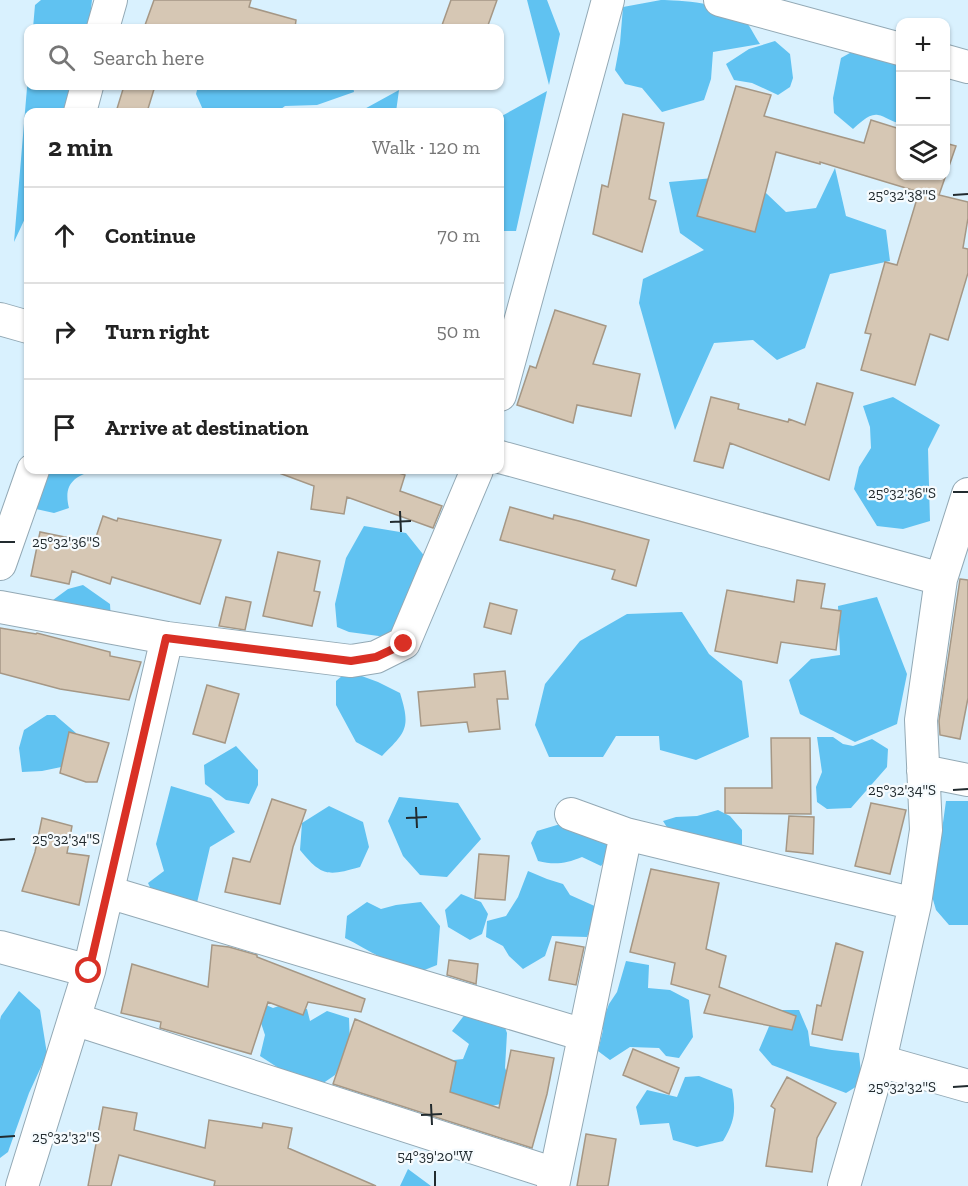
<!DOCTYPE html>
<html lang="en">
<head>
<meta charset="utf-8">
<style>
  :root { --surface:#fff; --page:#f2f2f2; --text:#222; --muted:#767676; --line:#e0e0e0 }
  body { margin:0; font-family:"Zilla Slab",serif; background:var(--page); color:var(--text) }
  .controls { position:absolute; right:18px; top:18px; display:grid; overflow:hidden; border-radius:12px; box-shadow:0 2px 4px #0004 }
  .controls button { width:54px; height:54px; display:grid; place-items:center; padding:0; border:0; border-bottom:2px solid var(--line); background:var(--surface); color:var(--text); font:30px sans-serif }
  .stop { position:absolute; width:18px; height:18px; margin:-14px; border:4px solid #d93025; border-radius:50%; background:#fff }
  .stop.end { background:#d93025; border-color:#fff; box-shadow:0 2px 6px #0008 }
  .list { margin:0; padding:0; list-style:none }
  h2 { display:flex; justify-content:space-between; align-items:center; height:78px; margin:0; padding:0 24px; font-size:26px }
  h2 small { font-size:20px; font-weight:400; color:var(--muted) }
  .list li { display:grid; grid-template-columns:39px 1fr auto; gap:18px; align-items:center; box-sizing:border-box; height:96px; padding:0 24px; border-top:2px solid var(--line) }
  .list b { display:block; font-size:22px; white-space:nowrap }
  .list em { font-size:20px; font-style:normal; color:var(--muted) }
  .icon { flex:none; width:33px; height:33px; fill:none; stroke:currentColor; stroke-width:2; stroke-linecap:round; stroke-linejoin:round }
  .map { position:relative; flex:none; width:968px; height:1186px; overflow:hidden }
  .search { position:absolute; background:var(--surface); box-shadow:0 2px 4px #0004; left:24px; top:24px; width:480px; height:66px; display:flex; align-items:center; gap:15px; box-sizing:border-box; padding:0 21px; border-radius:12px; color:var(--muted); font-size:22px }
  .panel { position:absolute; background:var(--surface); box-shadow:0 2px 4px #0004; left:24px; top:108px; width:480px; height:366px; border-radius:12px }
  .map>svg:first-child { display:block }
</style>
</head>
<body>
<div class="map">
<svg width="968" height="1186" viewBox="0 0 968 1186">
  <rect width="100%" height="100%" fill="#d9f1fe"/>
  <path fill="#60c2f1" d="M41,0H92L89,28H33L35,5Z
    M527,0H547L560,34L549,85Z
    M661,0C679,0 727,4 741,15C748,22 754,35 760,44L713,52L711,79L704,100L662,112L642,88L625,84L615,70L620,43L623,7Z
    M775,41L790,54L793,78L790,87L778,95L752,83L734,80L726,64L749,49Z
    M857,49L900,57V123C891,122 885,116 878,115C869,113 859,124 853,129L834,113L833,98L841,58Z
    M28,76V86H82L78,112H28V212L14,242Z
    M198,86H353L354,92L317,105L285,106L277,112H204L196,94Z
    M399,90L396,112H359Z
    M547,91L516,231H500V117Z
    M835,168L846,216L886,230L890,261L830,274L805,348L777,360L753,340L714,343L675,430L639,303L643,279L704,250L680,233L669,182L747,175L786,212L816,208Z
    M893,397L940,425L928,449L930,521L903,529L877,526L854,489L859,467L871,448L870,427L863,406Z
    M40,470H96C74,476 63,484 69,508L54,513L36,509Z
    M364,526L406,533L426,558L405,619L386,637L349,632L337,627L335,604L346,558Z
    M83,585L110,604L111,621L53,614V600L68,589Z
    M877,597L907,674L897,724L855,742L800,714L789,680L811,659L840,655L838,606Z
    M682,612L709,654L742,681L749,737L696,760L660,750L659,736H616L603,757H549L535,725L545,684L580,641L627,614Z
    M348,671L378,682L400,693C411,728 406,732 382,756L356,742L336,705V681Z
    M47,715H55L76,733L66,766L42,771L22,772L19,748L24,730Z
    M817,737H833L843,744L853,746L872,739L888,749L887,767L851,808L827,809L817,802L816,787L822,772Z
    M236,746L258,770V785L249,804L226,800L205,784L204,765Z
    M171,786L211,798L235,832L210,847L196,907L156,900L148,883L164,871L156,844Z
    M399,797L458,803L481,839L447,877L420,875L403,856L388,821Z
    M946,801H968V925H949L936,910L929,886L937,866Z
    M329,806L363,822L369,847L360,867C328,876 322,877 300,850L302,823Z
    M718,810L730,816L742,830V845L717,849L677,843L663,821L676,817L697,816Z
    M567,822L589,825L615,850L601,866L582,857C565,864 554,865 538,861L531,843L537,831Z
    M528,871L547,879L563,884L570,895L599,908L587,937L552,936L545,956L523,969L509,956L503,946L486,937L487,921L506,916L518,897Z
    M461,894L481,902L488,914L482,934L470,940L448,927L445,910Z
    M367,902L381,909L396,905L421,902L440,926L437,965L417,973C390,964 370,951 345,938L347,916Z
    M626,961L649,965L648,988L670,990L689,1000L693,1037L679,1058L666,1056L659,1048L630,1047L610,1060L598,1051L603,1030V1020L609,1004L617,992Z
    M19,991L40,1010L47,1054L29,1093L8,1152L0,1158V1020L1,1016Z
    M259,1002L273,1008L285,1004L307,1009L310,1021L327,1011L349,1018L350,1046L335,1075L319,1086L297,1080L260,1056L265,1035L261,1023Z
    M473,1004L501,1017L507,1033L505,1068L513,1085L501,1104L481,1108L447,1100L445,1061L463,1059L469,1044L452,1031Z
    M776,1010H799L808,1031L810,1046L832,1050L859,1053L862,1083L846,1093L772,1065L759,1050Z
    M699,1076L732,1089C736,1111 735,1121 723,1141L697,1147L673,1140L669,1123L640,1125L636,1107L647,1090L677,1097L685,1077Z
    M408,1169L431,1186H400Z"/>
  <path fill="#d6c7b4" stroke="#a59785" stroke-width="1.5" d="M154,0H251L249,7L296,20L295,28H144Z
    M451,0H497L487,28H441Z
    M124,86H155L147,112H116Z
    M736,86L771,95L764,116L864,143L871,120L900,129V176H945V143L956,146L939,195L968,202V218L963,248L968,249V273L948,340L930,334L915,385L861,370L871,334L865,333L885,262L897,265L919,192L820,162V164L776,152L755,232L697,216Z
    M623,114L664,123L649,199L656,201L642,252L593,234L602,185L608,187Z
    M555,310L606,326L593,364L640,374L631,416L577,405L573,423L517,405L530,366L536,368Z
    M817,383L853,393L829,480L730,443L723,468L694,461L711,397L739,404L738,409L788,422L789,419L805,425Z
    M279,470H390L405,475L400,491L442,506L433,528L347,497L344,514L311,509L314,486L279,473Z
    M510,507L553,519L554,515L579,521L649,540L636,586L612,579L615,570L500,540Z
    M103,516L117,521L118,518L221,540L200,604L112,577L110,584L72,571L69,584L31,576L40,532L94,543Z
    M278,552L320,561L314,591L320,592L312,626L263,616Z
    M960,579L968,580V698L960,739L940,735L939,721Z
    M797,580L825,584L821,608L841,611L836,650L781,642L777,663L715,651L727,590L794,602Z
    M226,597L251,602L245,630L219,626Z
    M490,603L517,610L511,634L484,627Z
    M0,628L36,634L37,633L110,652V656L141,662L129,700L60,689L0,673Z
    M505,671L508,699H497L500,729L469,732L467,722L421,726L418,692L475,687L474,674Z
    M207,685L239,694L225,743L193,734Z
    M69,732L109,743L97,782H86L60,773Z
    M771,738H810L811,814L725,813V788H772Z
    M272,799L306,810L293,847L280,904L225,892L233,858L250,862Z
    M871,803L906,810L890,874L855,866Z
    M789,816L814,817L813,854L786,851Z
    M42,818L72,826L67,853L89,856L79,905L22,891L35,852Z
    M479,854L509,856L505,900L475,898Z
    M651,869L719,883L706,949L726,956L719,987L796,1016L792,1030L704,1013L710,995L671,984L675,963L630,952Z
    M556,942L584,947L576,985L549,980Z
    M836,943L863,952L842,1040L812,1034L817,1005L821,1006Z
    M212,945L229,947L257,955V957L365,999L361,1012L308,1002L303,1015L268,1002L251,1054L160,1028L161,1022L121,1013L132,964L208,987Z
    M449,960L478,964L476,984L447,975Z
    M355,1019L456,1062L450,1092L499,1108L511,1050L554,1058L547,1094L532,1148L333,1084Z
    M633,1049L679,1068L669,1094L623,1075Z
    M787,1077L836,1103L817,1138L812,1172L766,1166L775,1109L771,1106Z
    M103,1107L137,1113L134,1130L205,1148L209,1120L262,1128L263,1123L292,1128L288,1148L376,1186H214L215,1181L119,1155L111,1186H88Z
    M586,1134L616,1139L608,1186H577Z"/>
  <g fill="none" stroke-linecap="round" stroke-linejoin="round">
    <g stroke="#93a9b5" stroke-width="34">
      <path id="street" d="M720,0L900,49
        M103,28L111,0
        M946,61L968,67
        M80,112L87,86
        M0,319L28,327
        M500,395L608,0
        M500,457L941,579
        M0,564L33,470
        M0,607L167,638L351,661L376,657L404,643L477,470
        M923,771L968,780
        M571,814L626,834L915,904
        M108,892L584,1035
        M0,947L89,971
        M74,1019L555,1174
        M880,1061L968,1086
        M22,1186L89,971L167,638
        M553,1186L626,834
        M844,1186L880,1061L915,904L926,830L921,720L941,579L968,494"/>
    </g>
    <use href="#street" stroke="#fff" stroke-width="32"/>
  </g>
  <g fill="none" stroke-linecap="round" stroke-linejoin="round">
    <path stroke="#d93025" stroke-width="8" d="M89,971L166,638L351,661L376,657L404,644"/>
  </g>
  <path fill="none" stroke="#222b2f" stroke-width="2" d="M953,195L968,194M953,492H968M400,511L401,532M390,522L411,521M0,542H15M953,790L968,789M416,807L417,828M406,818L427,817M0,840L15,839M953,1087L968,1086M431,1104L432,1125M421,1115L442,1114M0,1137L15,1136M435,1171V1186"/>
  <g font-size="15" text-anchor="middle" fill="#222b2f" stroke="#f6fbfe" stroke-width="4.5" stroke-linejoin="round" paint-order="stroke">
    <text x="902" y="200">25°32'38"S</text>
    <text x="902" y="498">25°32'36"S</text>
    <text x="66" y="547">25°32'36"S</text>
    <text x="902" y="795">25°32'34"S</text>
    <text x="66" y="844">25°32'34"S</text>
    <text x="902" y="1092">25°32'32"S</text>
    <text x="66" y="1142">25°32'32"S</text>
    <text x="435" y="1161">54°39'20"W</text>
  </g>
</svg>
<div class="controls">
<button>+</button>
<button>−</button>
<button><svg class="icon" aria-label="layers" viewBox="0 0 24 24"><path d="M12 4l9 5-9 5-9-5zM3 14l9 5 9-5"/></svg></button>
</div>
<div class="stop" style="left:89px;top:971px"></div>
<div class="stop end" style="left:404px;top:644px"></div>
<div class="search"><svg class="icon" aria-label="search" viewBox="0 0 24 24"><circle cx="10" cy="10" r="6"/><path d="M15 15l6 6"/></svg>Search here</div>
<section class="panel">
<h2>2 min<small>Walk · 120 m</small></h2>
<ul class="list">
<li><svg class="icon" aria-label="ahead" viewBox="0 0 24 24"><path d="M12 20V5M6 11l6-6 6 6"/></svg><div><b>Continue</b></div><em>70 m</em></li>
<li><svg class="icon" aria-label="right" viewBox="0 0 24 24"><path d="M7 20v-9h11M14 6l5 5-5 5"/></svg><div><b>Turn right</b></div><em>50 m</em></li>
<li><svg class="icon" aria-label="arrive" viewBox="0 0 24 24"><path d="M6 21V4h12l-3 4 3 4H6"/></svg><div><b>Arrive at destination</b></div></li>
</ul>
</section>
</div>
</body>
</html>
